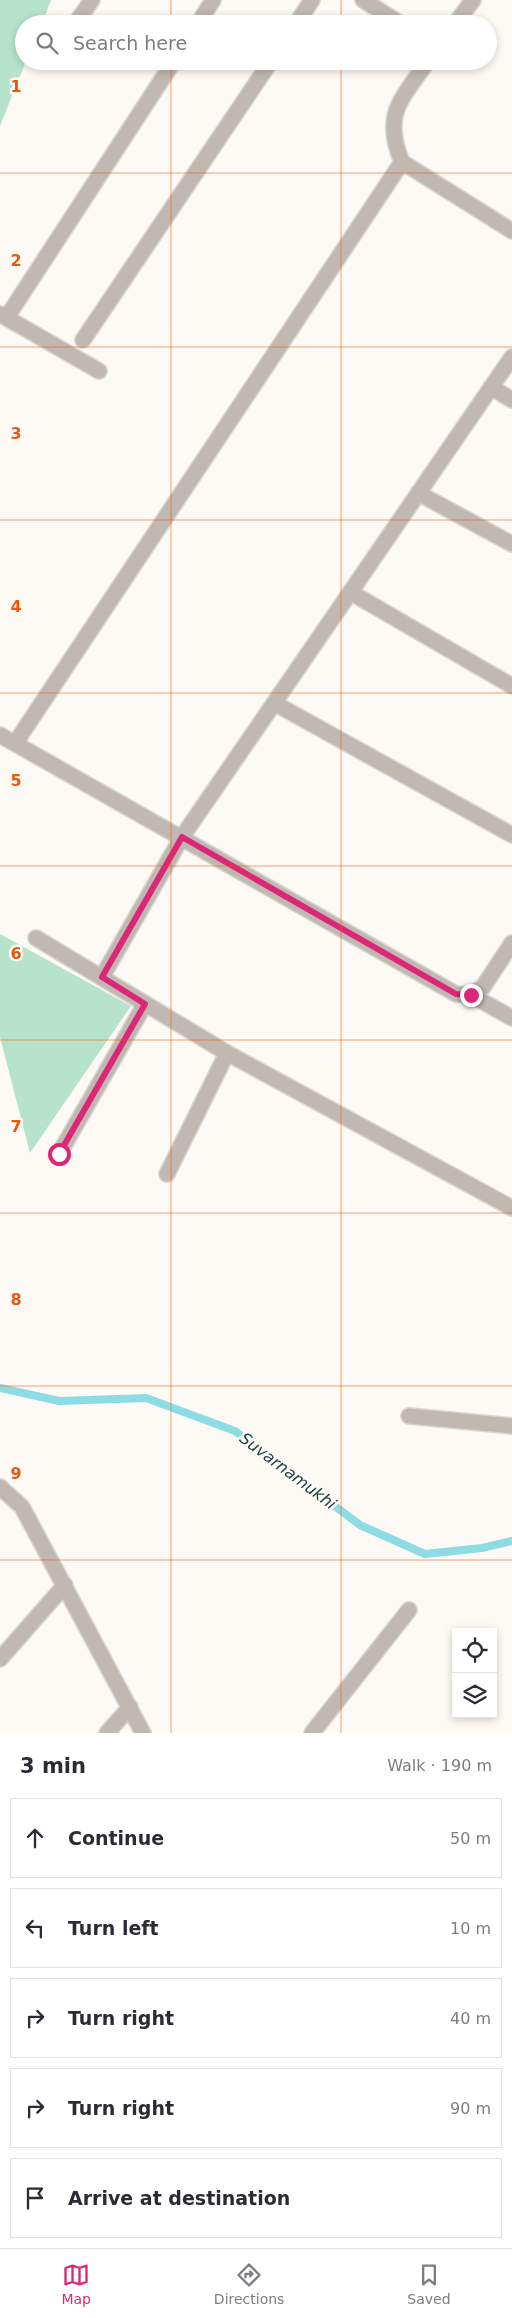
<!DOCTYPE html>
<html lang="en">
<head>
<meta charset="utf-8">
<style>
  :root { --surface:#fff; --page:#f2f2f3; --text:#2b2b33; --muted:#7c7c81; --line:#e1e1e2; --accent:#db2777 }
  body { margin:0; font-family:"DejaVu Sans",sans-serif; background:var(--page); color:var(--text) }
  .controls { position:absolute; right:15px; bottom:15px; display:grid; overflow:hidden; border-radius:0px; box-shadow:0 2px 8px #0003 }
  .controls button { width:45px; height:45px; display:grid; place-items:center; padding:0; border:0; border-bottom:1px solid var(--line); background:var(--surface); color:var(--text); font:25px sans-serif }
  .stop { position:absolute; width:15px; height:15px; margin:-11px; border:4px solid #db2777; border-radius:50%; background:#fff }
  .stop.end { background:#db2777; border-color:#fff; box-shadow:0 1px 5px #0008 }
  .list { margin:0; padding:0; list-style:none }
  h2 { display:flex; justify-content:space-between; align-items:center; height:65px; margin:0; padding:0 20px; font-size:21px }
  h2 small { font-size:16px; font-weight:400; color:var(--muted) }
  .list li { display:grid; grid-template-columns:32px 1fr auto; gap:15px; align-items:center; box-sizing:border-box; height:80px; margin:0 10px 10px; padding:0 10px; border:1px solid var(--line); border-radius:0px }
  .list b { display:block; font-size:19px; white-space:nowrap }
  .list em { font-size:16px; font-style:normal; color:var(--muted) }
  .icon { flex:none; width:28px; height:28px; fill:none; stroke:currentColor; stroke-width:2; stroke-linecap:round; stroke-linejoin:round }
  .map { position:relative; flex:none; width:512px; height:1733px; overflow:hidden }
  .search { position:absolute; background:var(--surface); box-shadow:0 2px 8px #0003; left:15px; right:15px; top:15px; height:55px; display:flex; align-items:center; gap:12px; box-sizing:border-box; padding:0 18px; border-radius:28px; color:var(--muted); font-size:19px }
  .sheet { height:515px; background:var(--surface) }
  nav { display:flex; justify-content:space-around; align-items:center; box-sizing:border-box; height:70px; border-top:1px solid var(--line); background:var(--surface); font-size:14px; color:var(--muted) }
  nav a { display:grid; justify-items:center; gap:2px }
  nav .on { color:var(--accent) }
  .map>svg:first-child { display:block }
</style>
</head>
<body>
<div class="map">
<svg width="512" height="1733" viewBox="0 0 512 1733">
  <rect width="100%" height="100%" fill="#fdfaf6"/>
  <path fill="#b7e3cc" d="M0,0H51L42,24H24V61H26L0,126Z
    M0,934L131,1006L30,1153L0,1037Z"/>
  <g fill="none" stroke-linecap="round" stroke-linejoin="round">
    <path stroke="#8ddce3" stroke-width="8" d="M0,1388L59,1401L146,1398L235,1431L360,1525L425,1554L482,1548L512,1541"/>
    <g stroke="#dad6d2" stroke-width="18">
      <path id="minor" d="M363,0L401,24
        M75,24L92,0
        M198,24L213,0
        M296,24L312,0
        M455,24L473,0
        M428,61C401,100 382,114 402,162L512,231
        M0,314L99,371
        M7,317L174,61
        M83,340L271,61
        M491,387L512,400
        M418,493L512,544
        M350,592L512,686
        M274,703L512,835
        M16,742L402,162
        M36,938L227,1053L512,1208
        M102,977L182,837L512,357
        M471,995L512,1018
        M59,1154L145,1004
        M167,1174L227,1053
        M409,1416L512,1426
        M0,1487L22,1507L143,1733
        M0,1659L65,1585
        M107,1733L130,1707
        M312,1733L409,1610"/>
    </g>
    <g stroke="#dad6d2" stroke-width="18">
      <path id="tertiary" d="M0,735L456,994L471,995L483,987L512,943"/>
    </g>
    <use href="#minor" stroke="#c1b8b1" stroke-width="15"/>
    <use href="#tertiary" stroke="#c1b8b1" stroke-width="15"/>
  </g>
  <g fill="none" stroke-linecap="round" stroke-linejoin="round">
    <path stroke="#db2777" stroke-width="6" d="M59,1154L145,1004L102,977L182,837L456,994L471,995"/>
  </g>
  <path fill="none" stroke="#e8590c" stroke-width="1" stroke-opacity="0.55" d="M171,0V24M341,0V24M171,61V1733M341,61V1733M0,173H512M0,347H512M0,520H512M0,693H512M0,866H512M0,1040H512M0,1213H512M0,1386H512M0,1560H512"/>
  <g text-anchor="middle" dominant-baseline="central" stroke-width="5" stroke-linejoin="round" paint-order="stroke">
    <g font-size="16" font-style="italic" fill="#1f4448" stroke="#fdfaf6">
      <text transform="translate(288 1471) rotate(37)">Suvarnamukhi</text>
    </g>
  </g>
  <g font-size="16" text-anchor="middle" font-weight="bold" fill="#e8590c" stroke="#fdfaf6" stroke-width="5" stroke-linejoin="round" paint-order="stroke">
    <text x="16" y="92">1</text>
    <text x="16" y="266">2</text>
    <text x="16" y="439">3</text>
    <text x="16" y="612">4</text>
    <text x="16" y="786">5</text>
    <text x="16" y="959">6</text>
    <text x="16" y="1132">7</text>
    <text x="16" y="1305">8</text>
    <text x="16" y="1479">9</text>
  </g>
</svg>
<div class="controls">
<button><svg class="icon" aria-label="locate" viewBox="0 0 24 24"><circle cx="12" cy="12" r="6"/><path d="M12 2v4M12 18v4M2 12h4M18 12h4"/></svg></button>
<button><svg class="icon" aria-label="layers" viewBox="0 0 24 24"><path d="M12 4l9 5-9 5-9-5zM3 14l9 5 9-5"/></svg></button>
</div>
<div class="stop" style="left:59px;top:1154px"></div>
<div class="stop end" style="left:471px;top:995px"></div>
<div class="search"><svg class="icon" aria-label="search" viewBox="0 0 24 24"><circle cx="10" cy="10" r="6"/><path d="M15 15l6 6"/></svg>Search here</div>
</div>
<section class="sheet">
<h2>3 min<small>Walk · 190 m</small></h2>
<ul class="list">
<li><svg class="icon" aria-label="ahead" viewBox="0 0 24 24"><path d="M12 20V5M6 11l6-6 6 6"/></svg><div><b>Continue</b></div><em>50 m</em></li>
<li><svg class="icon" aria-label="left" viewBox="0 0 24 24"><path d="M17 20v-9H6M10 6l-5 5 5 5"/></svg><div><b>Turn left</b></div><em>10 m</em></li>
<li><svg class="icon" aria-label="right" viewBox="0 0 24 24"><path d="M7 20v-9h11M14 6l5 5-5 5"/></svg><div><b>Turn right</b></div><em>40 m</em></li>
<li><svg class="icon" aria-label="right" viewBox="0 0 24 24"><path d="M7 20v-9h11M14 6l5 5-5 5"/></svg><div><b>Turn right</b></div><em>90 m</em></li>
<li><svg class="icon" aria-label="arrive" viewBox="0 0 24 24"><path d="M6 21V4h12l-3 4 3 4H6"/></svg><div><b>Arrive at destination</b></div></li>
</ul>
</section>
<nav>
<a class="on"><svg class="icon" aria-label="map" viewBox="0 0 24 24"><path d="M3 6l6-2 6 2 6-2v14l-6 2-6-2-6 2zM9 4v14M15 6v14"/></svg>Map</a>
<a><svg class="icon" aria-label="directions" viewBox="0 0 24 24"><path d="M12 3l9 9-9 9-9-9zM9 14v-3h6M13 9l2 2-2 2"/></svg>Directions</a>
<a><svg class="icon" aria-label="saved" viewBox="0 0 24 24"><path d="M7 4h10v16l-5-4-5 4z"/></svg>Saved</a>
</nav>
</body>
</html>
